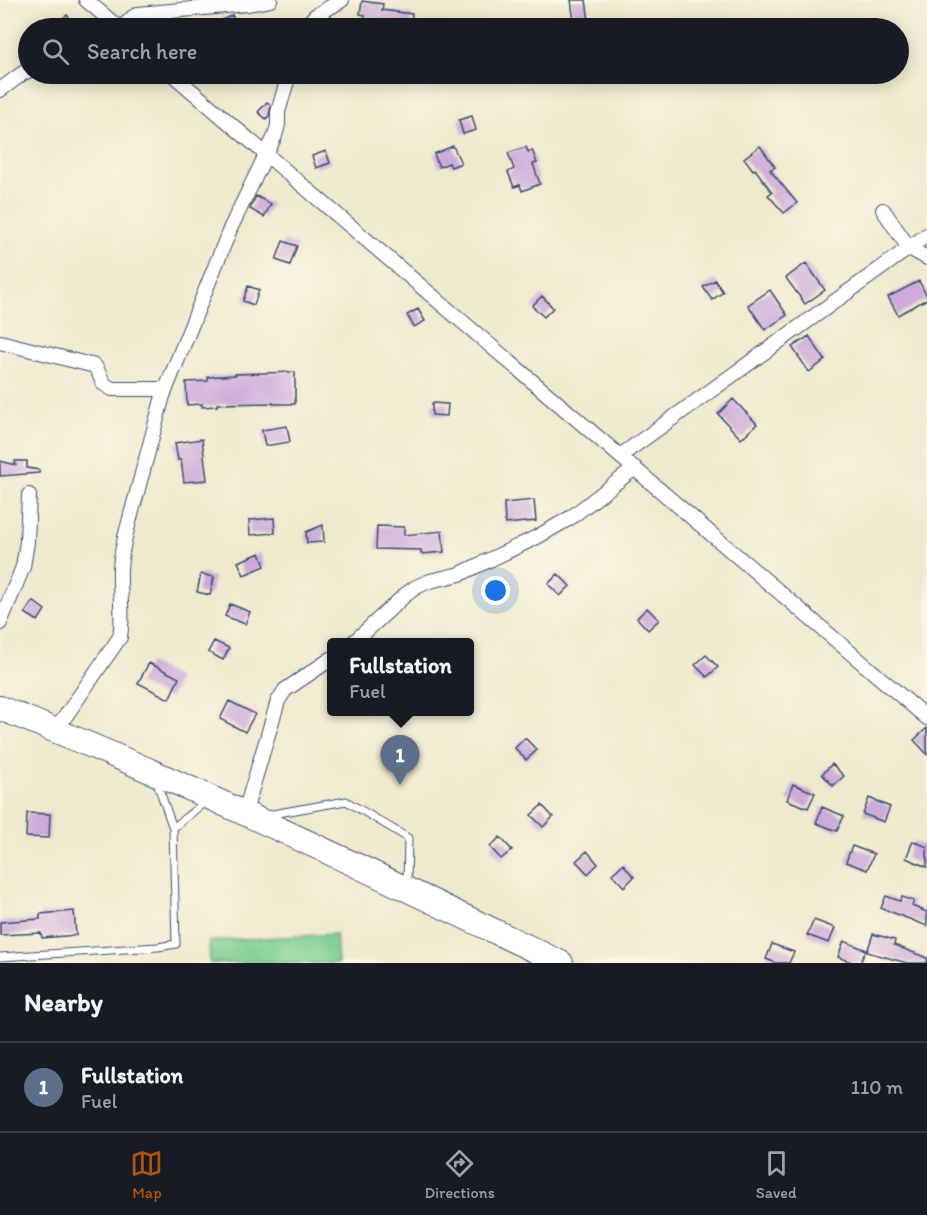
<!DOCTYPE html>
<html lang="en">
<head>
<meta charset="utf-8">
<style>
  :root { --surface:#171b24; --page:#242831; --text:#f1f3f6; --muted:#9ea1a6; --line:#363941; --accent:#b45309 }
  body { margin:0; font-family:Itim,sans-serif; background:var(--page); color:var(--text) }
  .you { position:absolute; left:496px; top:591px; width:21px; height:21px; margin:-15px; border:4px solid #fff; border-radius:50%; background:#1a73e8; box-shadow:0 0 0 9px #1a73e833 }
  .badge { display:grid; place-items:center; width:39px; height:39px; border-radius:50%; background:var(--accent); color:#fff; font-size:20px; font-weight:700 }
  .pin { position:absolute; translate:-50% -50px; filter:drop-shadow(0 2px 3px #0008) }
  .pin::after { content:''; position:absolute; top:32px; width:21px; height:18px; background:inherit; clip-path:polygon(0 0,100% 0,50% 100%) }
  .popup { position:absolute; left:327px; top:638px; width:147px; height:78px; box-sizing:border-box; display:grid; place-content:center; border-radius:6px; background:var(--surface); filter:drop-shadow(0 2px 4px #0005); font-size:20px; white-space:nowrap; color:var(--muted) }
  .popup b { font-size:22px; color:var(--text) }
  .popup::after { content:''; position:absolute; left:50%; top:100%; margin-left:-12px; border:12px solid transparent; border-top-color:var(--surface) }
  .list { margin:0; padding:0; list-style:none }
  h2 { display:flex; justify-content:space-between; align-items:center; height:78px; margin:0; padding:0 24px; font-size:26px }
  h2 small { font-size:20px; font-weight:400; color:var(--muted) }
  .list li { display:grid; grid-template-columns:39px 1fr auto; gap:18px; align-items:center; box-sizing:border-box; height:90px; padding:0 24px; border-top:2px solid var(--line) }
  .list b { display:block; font-size:22px; white-space:nowrap }
  .list p { margin:0; font-size:20px; white-space:nowrap; color:var(--muted) }
  .list em { font-size:20px; font-style:normal; color:var(--muted) }
  .icon { flex:none; width:33px; height:33px; fill:none; stroke:currentColor; stroke-width:2; stroke-linecap:round; stroke-linejoin:round }
  .map { position:relative; flex:none; width:927px; height:963px; overflow:hidden }
  .search { position:absolute; background:var(--surface); box-shadow:0 3px 15px #0003; left:18px; right:18px; top:18px; height:66px; display:flex; align-items:center; gap:15px; box-sizing:border-box; padding:0 21px; border-radius:33px; color:var(--muted); font-size:22px }
  .sheet { height:168px; background:var(--surface) }
  nav { display:flex; justify-content:space-around; align-items:center; box-sizing:border-box; height:84px; border-top:2px solid var(--line); background:var(--surface); font-size:16px; color:var(--muted) }
  nav a { display:grid; justify-items:center; gap:3px }
  nav .on { color:var(--accent) }
  .map>svg:first-child { display:block }
</style>
</head>
<body>
<div class="map">
<svg width="927" height="963" viewBox="0 0 927 963">
  <rect width="100%" height="100%" fill="#fcf5e5"/>
  <filter id="ink" filterUnits="userSpaceOnUse"><feTurbulence type="fractalNoise" baseFrequency=".0167" numOctaves="2"/><feDisplacementMap in="SourceGraphic" scale="12" xChannelSelector="R" yChannelSelector="G"/><feConvolveMatrix kernelMatrix="1 2 1 2 8 2 1 2 1" color-interpolation-filters="sRGB"/></filter>
  <filter id="wash" filterUnits="userSpaceOnUse"><feTurbulence type="fractalNoise" baseFrequency=".008" numOctaves="4" result="noise"/><feDisplacementMap in="SourceGraphic" scale="24" xChannelSelector="R" yChannelSelector="G"/><feGaussianBlur stdDeviation="1.35" result="paint"/><feColorMatrix in="noise" values="0 0 0 0 0 0 0 0 0 0 0 0 0 0 0 0 0 1.4 0 .05"/><feComposite in="paint" operator="in"/></filter>
  <g filter="url(#wash)">
    <rect width="100%" height="100%" fill="#efe9cd"/>
    <path fill="#7ace91" stroke="#4a7e78" stroke-width="1.5" d="M336,934L338,963H210L209,941Z"/>
    <g id="blocks">
      <path fill="#cdaada" d="M571,0H586L590,28H575Z
        M362,1L383,4L382,10L412,14L410,28H363L365,15L360,14Z
        M67,15L77,28H49Z
        M232,15L238,28H226L222,20Z
        M267,102L271,105L269,116L266,119L258,112Z
        M472,116L476,130L463,134L459,120Z
        M453,146L461,163L451,167L449,163L439,167L434,154Z
        M760,146L775,167L770,170L797,203L784,213L768,195L772,192L755,169L753,170L744,158Z
        M526,147L528,152L532,150L537,163L533,164L540,184L522,191L520,185L514,187L508,172L514,169L508,153Z
        M326,151L330,163L316,168L312,156Z
        M256,196L271,204L264,217L250,209Z
        M283,241L297,246L290,265L276,260Z
        M806,263L825,290L805,304L786,278Z
        M715,280L723,292L712,300L703,287Z
        M919,281L927,296V299L898,315L888,297Z
        M248,286L259,290L254,305L243,301Z
        M770,290L787,315L765,330L748,305Z
        M542,296L553,308L544,317L532,306Z
        M418,309L425,321L414,327L407,315Z
        M809,336L825,360L809,372L792,347Z
        M295,372V404H273V403L217,404V406L202,407V404L187,405L186,382L208,381V377L235,375V374Z
        M733,399L757,424L741,439L718,414Z
        M432,403L448,404L447,416L432,415Z
        M287,426L290,442L265,446L262,430Z
        M202,439L207,480L184,482L181,460H178L175,443Z
        M0,461L16,465L15,461H27V468L39,470V473L0,476Z
        M534,500L536,521L505,524L504,503Z
        M274,518L275,533L250,535L249,520Z
        M323,525L324,542L307,543L306,532Z
        M377,526L404,527V535L442,531L444,552L421,554V550L376,549Z
        M260,553L265,566L244,575L238,562Z
        M201,574L214,577L210,595L197,592Z
        M558,574L570,586L560,596L548,584Z
        M33,601L45,610L38,621L25,613Z
        M230,604L250,612L245,624L225,616Z
        M647,608L659,620L648,630L637,618Z
        M214,641L229,648L223,660L208,652Z
        M706,655L718,667L707,677L695,665Z
        M149,663L179,678L169,699L138,683Z
        M229,701L255,714L245,732L220,719Z
        M927,728V754L914,740Z
        M525,738L537,750L526,760L515,748Z
        M832,764L844,776L833,786L822,774Z
        M793,784L815,793L808,808L787,800Z
        M869,798L890,807L884,822L863,814Z
        M542,805L553,817L543,827L531,815Z
        M822,807L844,816L837,831L816,823Z
        M27,813L50,814L49,838L26,837Z
        M500,837L512,850L501,859L490,847Z
        M913,841L927,847V867L906,858Z
        M852,846L874,854L867,870L846,862Z
        M587,851L598,864L588,874L576,861Z
        M623,864L634,877L624,887L612,874Z
        M886,896L900,901L902,897L914,901L912,906L927,912V926L881,908Z
        M74,911L76,935L42,938L41,933L0,935V922L40,919V914Z
        M814,920L835,928L829,943L807,935Z
        M873,934L895,940L894,945L927,958V963H907L867,952Z
        M844,941L866,950L860,963H854L838,957Z
        M772,944L794,952L789,963H776L766,959Z"/>
    </g>
  </g>
  <g filter="url(#ink)">
    <use href="#blocks" fill-opacity="0" stroke="#3b4b6f" stroke-width="1.5"/>
    <g fill="none" stroke-linecap="round" stroke-linejoin="round">
      <g stroke="#3b4b6f" stroke-width="9">
        <path id="lane" d="M267,815L346,801L408,838L407,884
          M173,828L206,801
          M0,957L158,947L176,944L173,828L156,780"/>
      </g>
      <g stroke="#3b4b6f" stroke-width="16">
        <path id="street" d="M86,0L119,28
          M122,28L133,17L138,14L247,4L270,0
          M304,28L315,16L342,0
          M172,74L927,718
          M0,90L23,73L28,71
          M883,210L909,248L927,258
          M0,342L95,366L104,384L112,389H166
          M620,456L927,235
          M0,623L23,567L27,542L29,495
          M354,642L405,595L416,587L430,581L460,574L537,537L570,518L635,468
          M56,730L120,637C124,613 119,594 120,570C120,559 123,548 125,537L163,396L231,227L275,136L278,125V112L289,74
          M245,812L278,701L285,690L331,659"/>
      </g>
      <g stroke="#3b4b6f" stroke-width="26">
        <path id="highway" d="M0,708C191,784 375,874 561,963"/>
      </g>
      <use href="#lane" stroke="#fff" stroke-width="7"/>
      <use href="#street" stroke="#fff" stroke-width="14"/>
      <use href="#highway" stroke="#fff" stroke-width="24"/>
    </g>
  </g>
</svg>
<div class="you"></div>
<div class="pin badge" style="left:400px;top:785px;background:#5c6f8a">1</div>
<div class="popup"><b>Fullstation</b>Fuel</div>
<div class="search"><svg class="icon" aria-label="search" viewBox="0 0 24 24"><circle cx="10" cy="10" r="6"/><path d="M15 15l6 6"/></svg>Search here</div>
</div>
<section class="sheet">
<h2>Nearby<small></small></h2>
<ul class="list">
<li><span class="badge" style="background:#5c6f8a">1</span><div><b>Fullstation</b><p>Fuel</p></div><em>110 m</em></li>
</ul>
</section>
<nav>
<a class="on"><svg class="icon" aria-label="map" viewBox="0 0 24 24"><path d="M3 6l6-2 6 2 6-2v14l-6 2-6-2-6 2zM9 4v14M15 6v14"/></svg>Map</a>
<a><svg class="icon" aria-label="directions" viewBox="0 0 24 24"><path d="M12 3l9 9-9 9-9-9zM9 14v-3h6M13 9l2 2-2 2"/></svg>Directions</a>
<a><svg class="icon" aria-label="saved" viewBox="0 0 24 24"><path d="M7 4h10v16l-5-4-5 4z"/></svg>Saved</a>
</nav>
</body>
</html>
